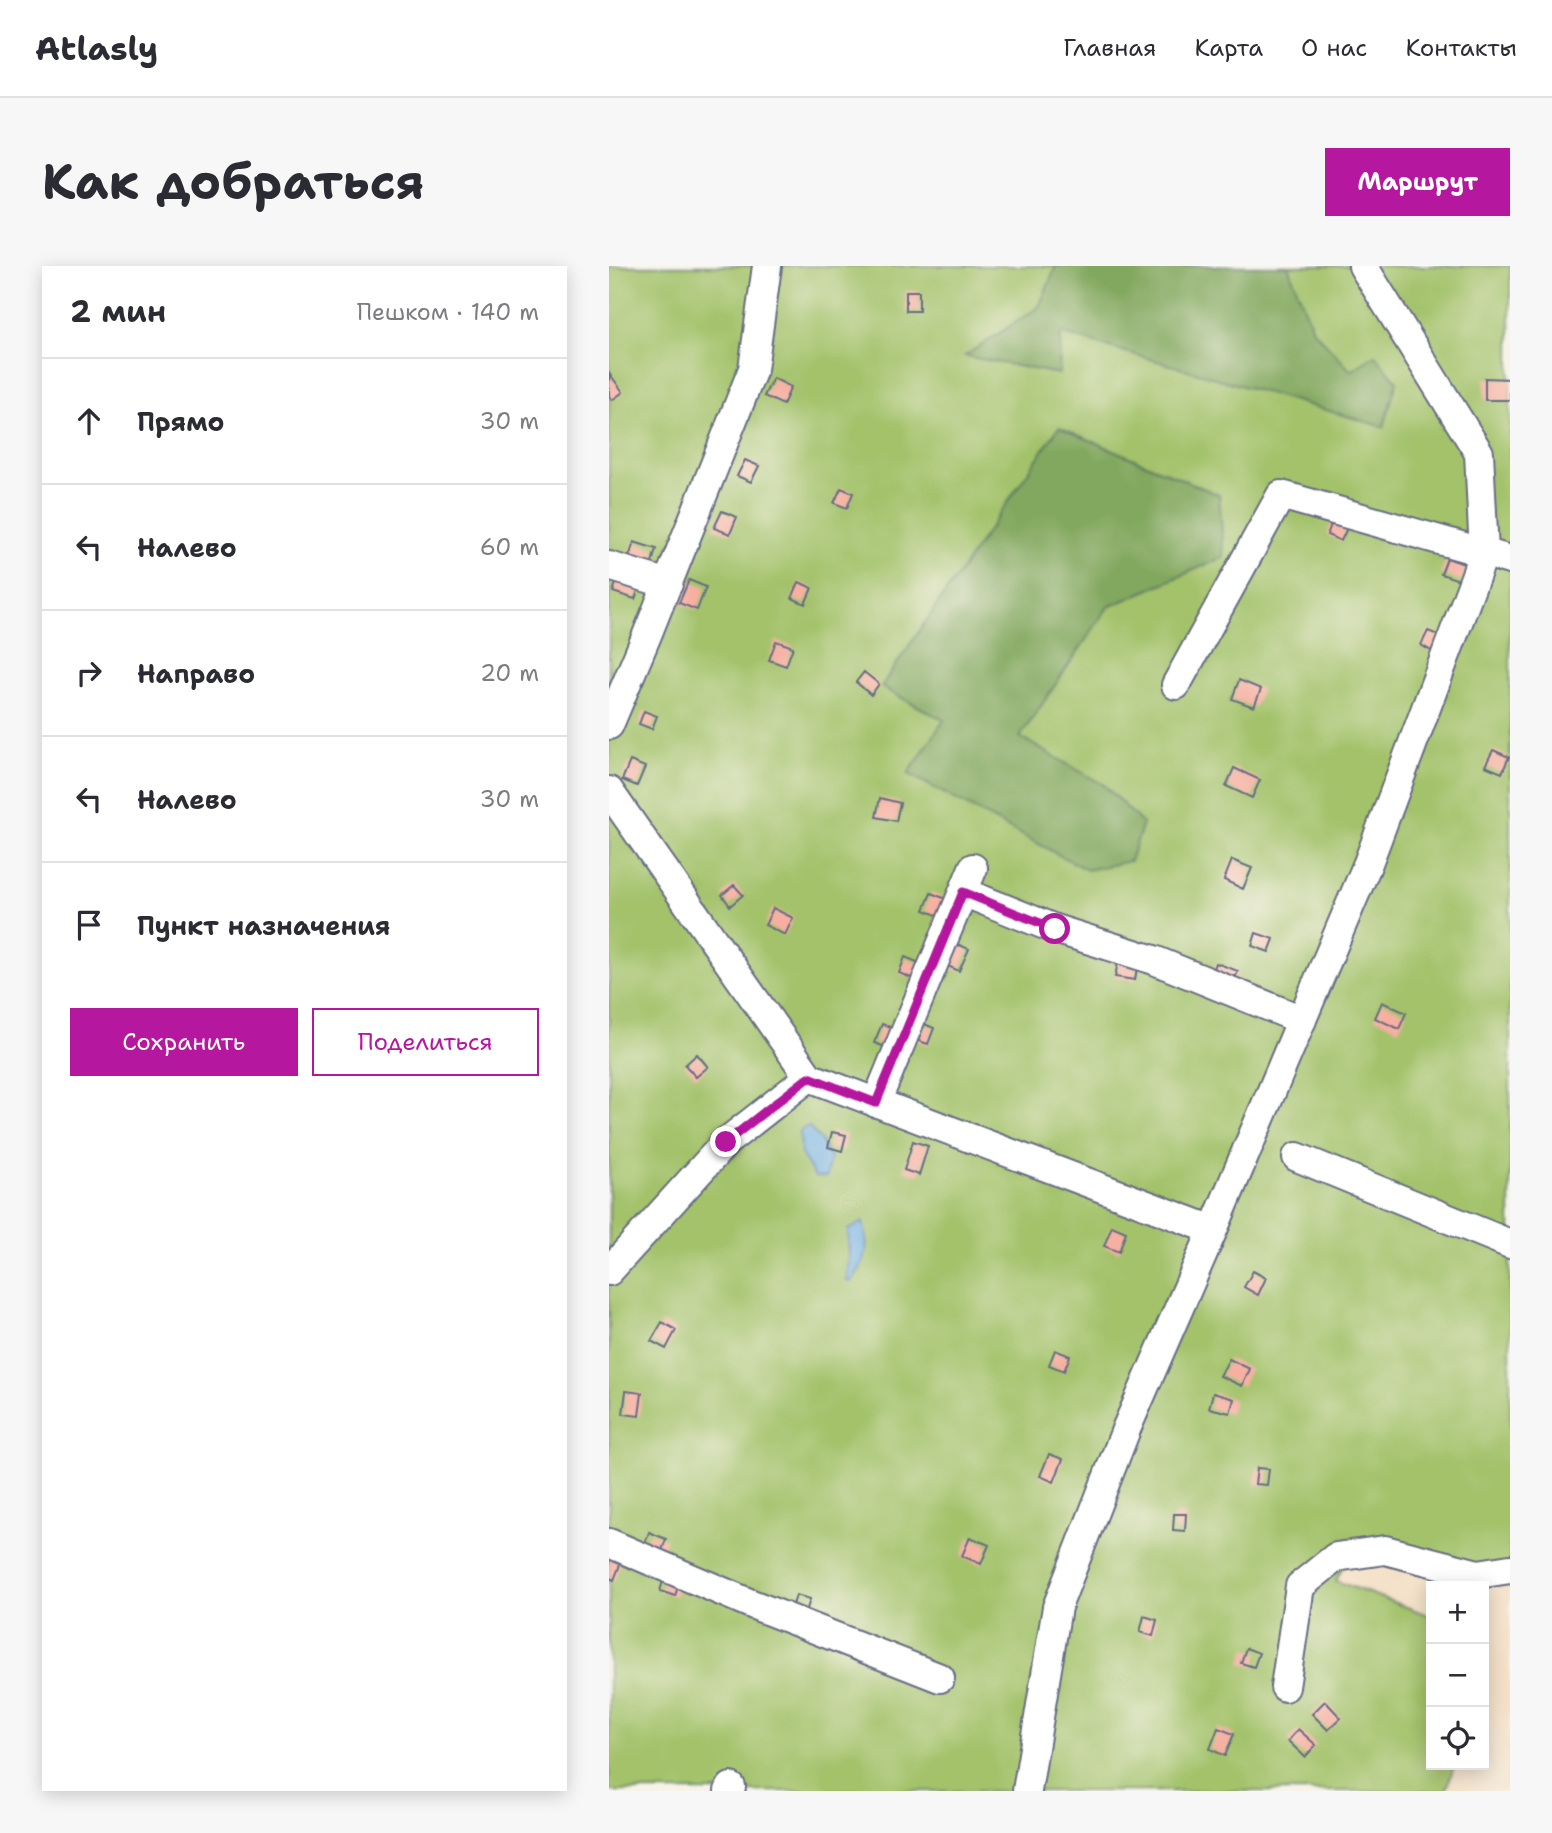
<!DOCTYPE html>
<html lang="ru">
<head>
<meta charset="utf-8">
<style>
  :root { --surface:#fff; --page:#f7f7f7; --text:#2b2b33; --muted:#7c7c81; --line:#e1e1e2; --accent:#b5179e }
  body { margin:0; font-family:"Shantell Sans",sans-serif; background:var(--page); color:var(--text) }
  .controls { position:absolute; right:21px; bottom:21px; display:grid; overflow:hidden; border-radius:0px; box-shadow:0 4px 18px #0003 }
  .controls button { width:63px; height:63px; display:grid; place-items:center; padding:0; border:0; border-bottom:2px solid var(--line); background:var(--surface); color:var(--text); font:35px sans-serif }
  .stop { position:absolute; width:21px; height:21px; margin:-16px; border:5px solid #b5179e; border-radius:50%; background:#fff }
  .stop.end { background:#b5179e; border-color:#fff; box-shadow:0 2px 7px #0008 }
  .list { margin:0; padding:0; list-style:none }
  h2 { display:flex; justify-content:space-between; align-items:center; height:91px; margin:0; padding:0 28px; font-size:30px }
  h2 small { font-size:23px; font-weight:400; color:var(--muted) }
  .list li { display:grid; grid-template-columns:46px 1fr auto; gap:21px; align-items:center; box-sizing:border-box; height:126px; padding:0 28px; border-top:2px solid var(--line) }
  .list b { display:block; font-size:26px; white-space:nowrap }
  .list em { font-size:23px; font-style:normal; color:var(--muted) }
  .actions { display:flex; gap:14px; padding:21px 28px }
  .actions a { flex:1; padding:16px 0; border:2px solid var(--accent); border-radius:0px; text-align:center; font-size:24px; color:var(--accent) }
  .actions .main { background:var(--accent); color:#fff }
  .icon { flex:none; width:38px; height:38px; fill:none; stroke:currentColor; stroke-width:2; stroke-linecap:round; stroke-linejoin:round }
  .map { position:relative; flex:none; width:901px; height:1525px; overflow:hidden; border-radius:0px }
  header { display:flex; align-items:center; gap:42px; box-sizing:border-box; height:98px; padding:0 35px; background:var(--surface); border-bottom:2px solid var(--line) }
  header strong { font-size:33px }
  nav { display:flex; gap:38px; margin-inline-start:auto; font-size:24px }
  .intro { display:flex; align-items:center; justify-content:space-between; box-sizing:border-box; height:168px; padding:0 42px }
  h1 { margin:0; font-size:49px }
  .button { padding:18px 32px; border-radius:0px; background:var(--accent); color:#fff; font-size:24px; font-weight:700 }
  main { display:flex; gap:42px; padding:0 42px }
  aside { flex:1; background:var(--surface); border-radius:0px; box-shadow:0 4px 18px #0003 }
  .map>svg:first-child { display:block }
</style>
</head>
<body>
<header>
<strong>Atlasly</strong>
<nav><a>Главная</a><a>Карта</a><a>О нас</a><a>Контакты</a></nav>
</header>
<div class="intro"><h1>Как добраться</h1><a class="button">Маршрут</a></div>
<main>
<aside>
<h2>2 мин<small>Пешком · 140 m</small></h2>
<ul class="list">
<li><svg class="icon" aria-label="ahead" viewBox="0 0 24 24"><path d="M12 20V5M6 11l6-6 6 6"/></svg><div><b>Прямо</b></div><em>30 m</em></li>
<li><svg class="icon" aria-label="left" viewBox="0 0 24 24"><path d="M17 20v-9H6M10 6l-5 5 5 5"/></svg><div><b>Налево</b></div><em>60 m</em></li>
<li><svg class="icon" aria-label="right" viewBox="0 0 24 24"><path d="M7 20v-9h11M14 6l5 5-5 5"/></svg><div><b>Направо</b></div><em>20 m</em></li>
<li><svg class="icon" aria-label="left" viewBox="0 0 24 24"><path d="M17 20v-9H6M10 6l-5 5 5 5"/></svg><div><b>Налево</b></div><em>30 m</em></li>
<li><svg class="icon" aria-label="arrive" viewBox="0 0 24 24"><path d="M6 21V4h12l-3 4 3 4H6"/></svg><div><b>Пункт назначения</b></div></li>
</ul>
<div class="actions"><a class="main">Сохранить</a><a>Поделиться</a></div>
</aside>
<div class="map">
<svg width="901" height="1525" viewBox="0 0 901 1525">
  <rect width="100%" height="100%" fill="#f7f3e8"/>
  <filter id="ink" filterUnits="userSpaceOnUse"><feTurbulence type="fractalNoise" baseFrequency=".0143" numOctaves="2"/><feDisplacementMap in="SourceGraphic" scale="14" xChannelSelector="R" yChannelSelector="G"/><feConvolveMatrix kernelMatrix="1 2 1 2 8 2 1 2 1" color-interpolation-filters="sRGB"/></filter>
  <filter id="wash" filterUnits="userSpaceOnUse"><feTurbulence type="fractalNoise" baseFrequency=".00686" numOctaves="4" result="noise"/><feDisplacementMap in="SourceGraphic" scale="28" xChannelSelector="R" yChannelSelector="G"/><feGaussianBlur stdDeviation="1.57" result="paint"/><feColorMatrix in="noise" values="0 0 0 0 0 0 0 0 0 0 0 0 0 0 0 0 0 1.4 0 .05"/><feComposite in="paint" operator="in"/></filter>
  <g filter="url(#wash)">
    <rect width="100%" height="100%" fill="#f4e0c7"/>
    <path fill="#a3c26a" stroke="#5f7864" stroke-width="2" d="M0,0H901V1320L742,1282L727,1315L822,1350V1499H845L837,1525H0Z"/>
    <path fill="#82a85e" stroke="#4e6c5e" stroke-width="2" d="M447,0H679L704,64L742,105L766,89L788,115L775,161L452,67L450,108L356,90L430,41Z
      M450,161L610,229L615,291L499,341L411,471L495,519L534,558L521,595L478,604L299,508L335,454L272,421Z"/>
    <path fill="#74b2e7" stroke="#4870a2" stroke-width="2" d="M199,860L212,875L221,892L217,911H206L192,888L191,865Z
      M254,956C261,984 259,992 242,1016L238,1015L240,990L239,964Z"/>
    <g id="blocks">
      <path fill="#f6afa1" d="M297,25H310V45H297Z
        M0,107L14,126L3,134L0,130Z
        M164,112L182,121L174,139L155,130Z
        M876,112L901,113V134H876Z
        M136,194L150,200L142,216L128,210Z
        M232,222L244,227L238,242L225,237Z
        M113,245L128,251L121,268L105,262Z
        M723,256L738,262L732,275L718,269Z
        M25,276L47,283L41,304L18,298Z
        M838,292L858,299L853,315L832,308Z
        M8,314L30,322L26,333L4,326Z
        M80,314L97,321L88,344L70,337Z
        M190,316L203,322L196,338L183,332Z
        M819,365L834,371L826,387L812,379Z
        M167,375L184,381L177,400L160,394Z
        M255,406L270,418L262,429L247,416Z
        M630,414L652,423L645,441L623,433Z
        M35,445L48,450L43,463L30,458Z
        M884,484L900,491L893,507L876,500Z
        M21,495L36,501L28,520L13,514Z
        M625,502L651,514L643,532L617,520Z
        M271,532L291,537L287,555L267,551Z
        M623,594L643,602L634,623L615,614Z
        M125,619L134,629L121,640L113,629Z
        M322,627L342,635L335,652L315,644Z
        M164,642L184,652L176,669L156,659Z
        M647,667L665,673L660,686L643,680Z
        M343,676L360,683L350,705L334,698Z
        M296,691L313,698L307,714L290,707Z
        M510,691L529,694L526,714L506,711Z
        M607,697L629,705L622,722L601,714Z
        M773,736L797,747L790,763L766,752Z
        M313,757L325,762L319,778L307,774Z
        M273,758L287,763L279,782L265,777Z
        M88,788L99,801L87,811L76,799Z
        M223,866L237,869L233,885L219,881Z
        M304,875L319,880L310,909L295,904Z
        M503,960L517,966L510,986L495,980Z
        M644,1005L657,1012L649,1029L635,1021Z
        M53,1056L67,1064L57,1083L42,1075Z
        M446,1084L461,1090L455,1105L440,1099Z
        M620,1093L641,1103L633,1120L611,1110Z
        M17,1125L33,1127L30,1150L14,1148Z
        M604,1127L625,1133L621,1147L600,1142Z
        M440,1188L454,1193L445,1216L431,1210Z
        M648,1202L660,1203L658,1219L646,1218Z
        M565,1248H577L576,1265L564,1264Z
        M40,1266L57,1273L51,1290L34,1284Z
        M361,1271L380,1279L372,1298L353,1290Z
        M0,1292L12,1296L5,1314L0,1312Z
        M55,1312L70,1317L66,1330L51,1325Z
        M187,1329L201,1333L196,1350L182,1346Z
        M535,1350L548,1354L544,1370L531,1366Z
        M637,1382L650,1387L645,1401L632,1397Z
        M716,1435L732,1452L719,1464L703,1448Z
        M609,1462L625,1468L616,1490L601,1483Z
        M689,1463L707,1479L696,1491L679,1475Z"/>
    </g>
  </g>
  <g filter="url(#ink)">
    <use href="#blocks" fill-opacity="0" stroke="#676d83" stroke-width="2"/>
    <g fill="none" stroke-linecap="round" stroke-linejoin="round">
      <g stroke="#676d83" stroke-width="32">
        <path id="minor" d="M0,300L59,318
          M567,419L672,229L901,294
          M0,459L38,369L144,103L158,0
          M0,525L200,811L117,876L0,1005
          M354,626L446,663L545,694L693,754
          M200,811L604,964
          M267,837L364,602
          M688,891L901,978
          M0,1277L140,1337L331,1412
          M676,1421L691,1320L727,1291L776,1284L869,1308L901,1303
          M120,1525L122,1521
          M418,1525L448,1341L518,1161L604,964L759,597L875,287L870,187L754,0"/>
      </g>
      <use href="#minor" stroke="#fff" stroke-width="28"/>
    </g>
  </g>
  <g fill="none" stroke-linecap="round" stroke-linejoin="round" filter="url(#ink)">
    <path stroke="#b5179e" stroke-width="9" d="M117,876L200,811L267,837L354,626L446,663"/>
  </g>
</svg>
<div class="controls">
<button>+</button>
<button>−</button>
<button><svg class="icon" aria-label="locate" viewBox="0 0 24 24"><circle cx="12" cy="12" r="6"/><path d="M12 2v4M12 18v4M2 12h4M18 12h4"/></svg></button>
</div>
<div class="stop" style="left:446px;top:663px"></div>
<div class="stop end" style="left:117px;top:876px"></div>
</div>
</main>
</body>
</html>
